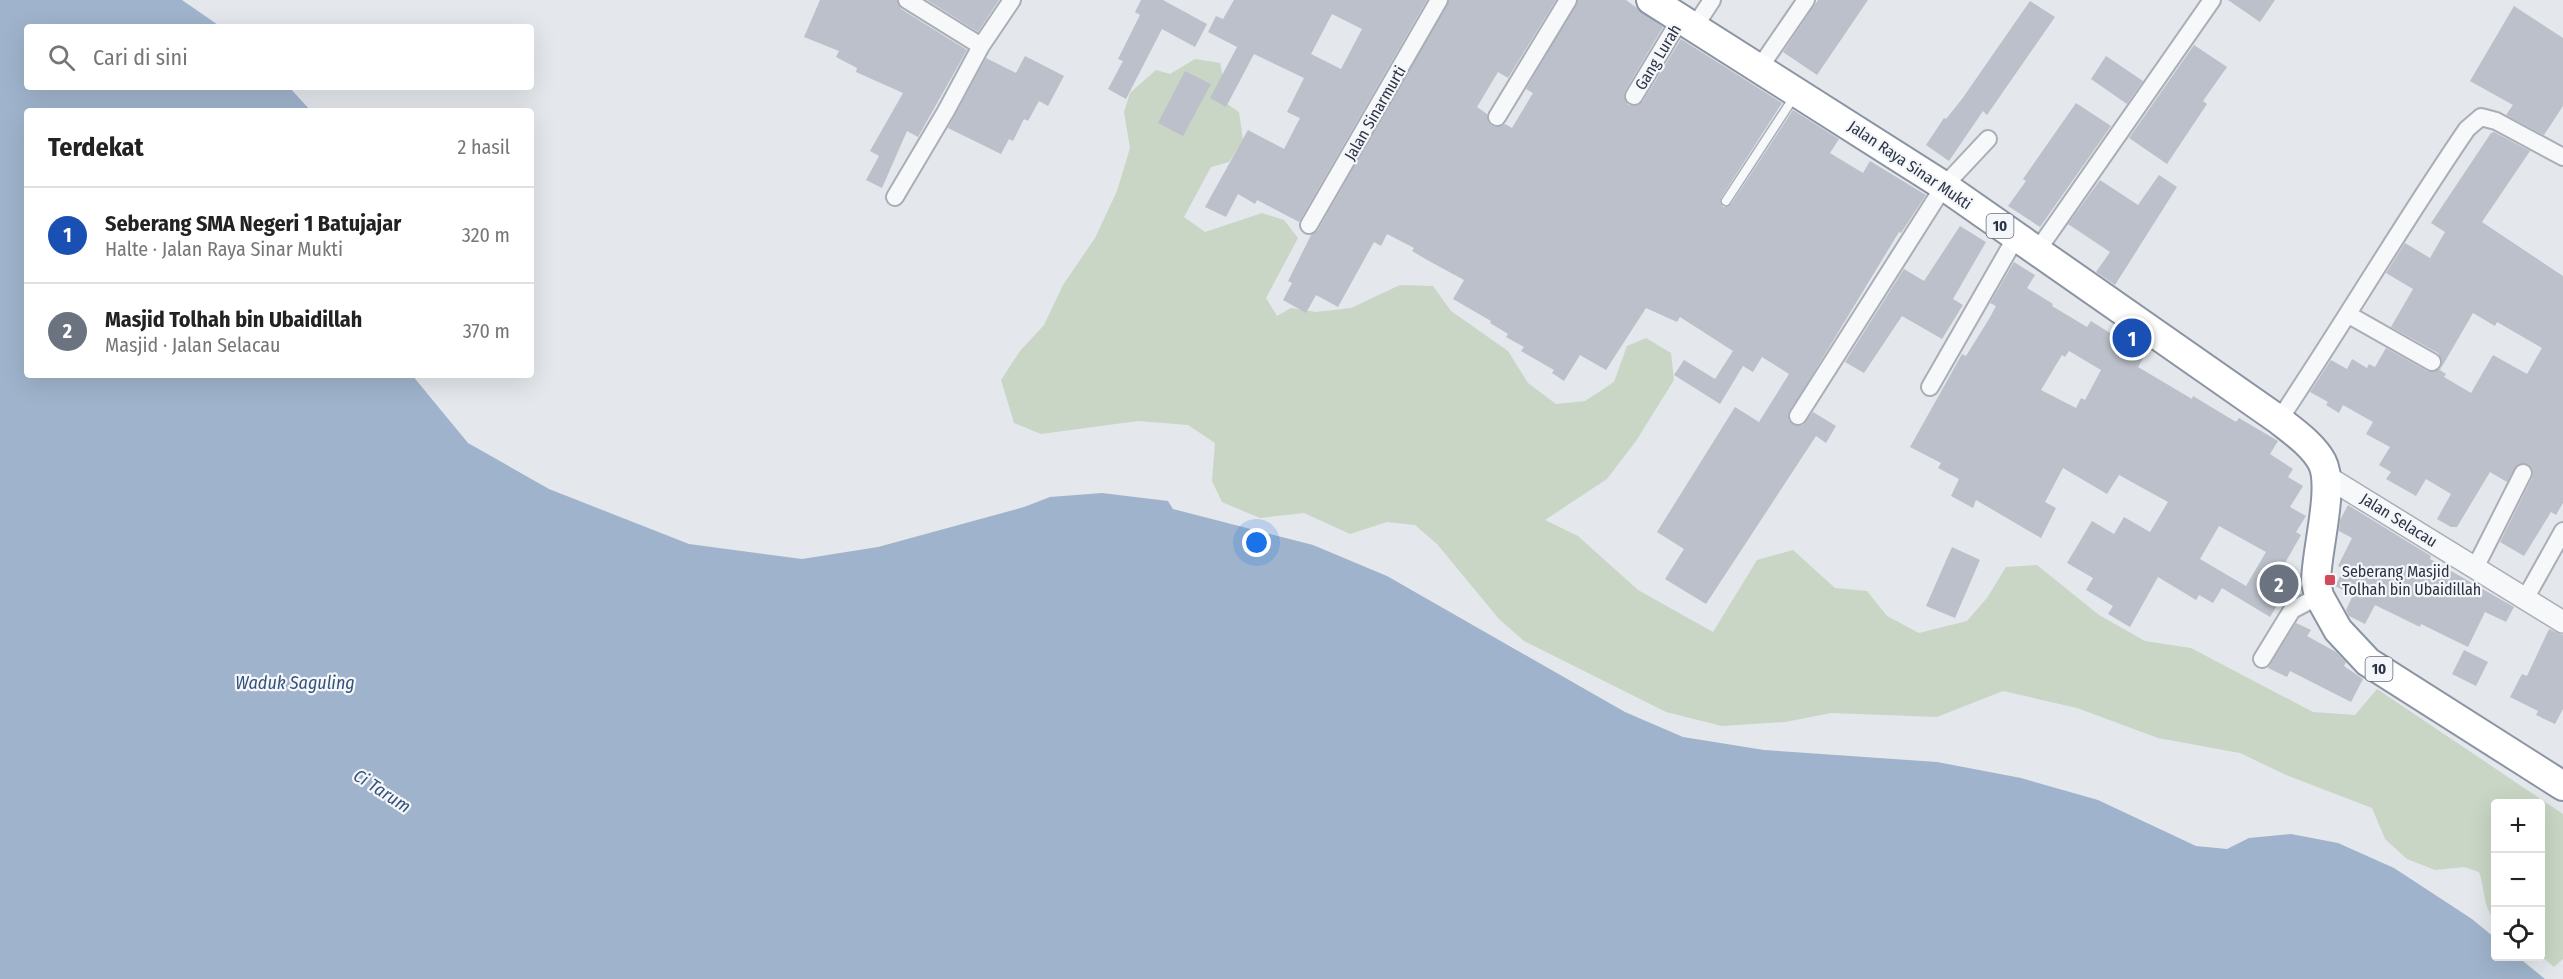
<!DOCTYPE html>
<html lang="id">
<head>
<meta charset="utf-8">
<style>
  :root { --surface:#fff; --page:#f6f6f6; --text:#222; --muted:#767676; --line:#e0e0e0; --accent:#7c3aed }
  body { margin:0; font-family:"Fira Sans Condensed",sans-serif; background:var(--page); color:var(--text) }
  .controls { position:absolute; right:18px; bottom:18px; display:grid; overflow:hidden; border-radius:6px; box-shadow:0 6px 24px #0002 }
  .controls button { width:54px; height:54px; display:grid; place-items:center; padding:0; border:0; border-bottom:2px solid var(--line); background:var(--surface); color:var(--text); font:30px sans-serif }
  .you { position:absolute; left:1257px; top:543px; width:21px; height:21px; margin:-15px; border:4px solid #fff; border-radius:50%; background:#1a73e8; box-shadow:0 0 0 9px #1a73e833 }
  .badge { display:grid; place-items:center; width:39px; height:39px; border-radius:50%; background:var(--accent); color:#fff; font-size:20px; font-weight:700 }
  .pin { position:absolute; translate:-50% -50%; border:3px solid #fff; box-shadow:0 2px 6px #0006 }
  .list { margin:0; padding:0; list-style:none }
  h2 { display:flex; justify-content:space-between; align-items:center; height:78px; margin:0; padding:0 24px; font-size:26px }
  h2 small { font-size:20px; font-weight:400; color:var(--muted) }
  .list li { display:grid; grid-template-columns:39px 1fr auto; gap:18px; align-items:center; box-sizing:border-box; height:96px; padding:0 24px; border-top:2px solid var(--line) }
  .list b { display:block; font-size:22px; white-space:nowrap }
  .list p { margin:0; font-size:20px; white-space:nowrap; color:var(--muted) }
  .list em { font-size:20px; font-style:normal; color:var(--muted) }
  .icon { flex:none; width:33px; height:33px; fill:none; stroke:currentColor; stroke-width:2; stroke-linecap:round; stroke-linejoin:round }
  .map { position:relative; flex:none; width:2563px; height:979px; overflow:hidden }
  .search { position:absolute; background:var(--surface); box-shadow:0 6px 24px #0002; left:24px; top:24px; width:510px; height:66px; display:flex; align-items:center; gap:15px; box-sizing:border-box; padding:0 21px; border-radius:6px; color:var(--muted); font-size:22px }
  .panel { position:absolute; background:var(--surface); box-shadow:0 6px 24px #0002; left:24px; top:108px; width:510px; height:270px; border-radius:6px }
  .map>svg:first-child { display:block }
</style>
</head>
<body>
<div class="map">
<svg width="2563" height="979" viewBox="0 0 2563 979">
  <rect width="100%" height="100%" fill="#e4e7ec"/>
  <path fill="#c9d6c5" d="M1195,59L1220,63L1224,81L1217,97L1239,112L1243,140L1229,162L1211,167L1184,217L1205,232L1262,213L1284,220L1298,238L1266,298L1277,316L1291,308L1316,312L1351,308L1400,285L1433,286L1451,311L1508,351L1528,383L1556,404L1585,401L1614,382L1627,346L1646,338L1671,353L1674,380L1636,441L1607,479L1545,520L1578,536L1638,590L1713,632L1757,560L1793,550L1835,588L1867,591L1887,616L1919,633L1967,621L1987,598L2006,567L2037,565L2099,615L2145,641L2191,648L2313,712L2355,715L2377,689L2563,814V959L2554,967L2541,956L2540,804H2496L2495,920C2483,908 2485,888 2479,872L2464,867L2435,870L2407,859L2385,839L2372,808L2286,775L2240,753L2158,738L2077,708L2003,691L1937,717L1831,713L1785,722L1722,726L1666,712L1524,641L1499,619L1437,544L1415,525L1387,522L1350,534L1304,513L1260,518L1222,502L1212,481L1215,443L1188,425L1138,421L1041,434L1014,423L1001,380L1020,351L1044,325L1063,285L1095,238L1117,191L1130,148L1124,112L1130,93L1156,70L1170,74Z"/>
  <path fill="#9fb4cc" d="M0,0H182L221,27H27V87H289L311,111H27V375H412L468,443L549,489L689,544L802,559L878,547L1024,507L1050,497L1102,493L1168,501L1173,509L1313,545L1387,576L1625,712L1683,737L1764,750L1937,762L2021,778L2098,800L2196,846L2227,849L2249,838L2291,834L2338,843L2394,868L2472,919L2495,938L2496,956L2518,957L2545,979H0Z"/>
  <path fill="#bbc0ca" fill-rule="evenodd" d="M820,0H897L901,9L967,50L918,137L907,131L882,188L866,180L879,156L870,151L903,93L856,72L857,68L836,57L839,51L804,37Z
    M927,0H999L978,32Z
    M1141,0H1163L1207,24L1195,47L1162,29L1126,99L1108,89L1123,61L1118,59L1140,15L1135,12Z
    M1234,0H1427L1299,222L1257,200L1255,204L1238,194L1226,217L1205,207L1248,130L1284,149L1300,118L1287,112L1304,78L1254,54L1226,107L1210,98L1237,47L1208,32L1216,16L1223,19ZM1332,14L1362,29L1341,69L1311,54Z
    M1449,0H1556L1508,78L1498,72L1477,107L1487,114L1488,122L1492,126L1497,127L1505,124L1512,128L1533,93L1526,89L1578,0H1626L1663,27L1625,91L1624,96L1628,105L1634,106L1643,101L1681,39L1782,103L1721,198L1723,207L1731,204L1793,110L1839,139L1830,153L1863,173L1870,161L1926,195L1901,233L1899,232L1788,415L1789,421L1797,426L1803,425L1813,412L1836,426L1826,443L1816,436L1706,604L1665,579L1684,549L1657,532L1735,407L1759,422L1789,374L1762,357L1753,372L1743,366L1720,404L1674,375L1684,360L1715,379L1733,351L1680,317L1677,322L1646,308L1606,370L1580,355L1564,381L1552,373L1554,370L1521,351L1524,347L1506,337L1508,334L1490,323L1491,321L1453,299L1464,280L1429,261L1412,251L1414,248L1387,234L1381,246L1374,242L1338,307L1316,295L1306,313L1283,300L1292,283L1288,281L1311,235L1318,230Z
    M1818,0H1868L1817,75L1783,52Z
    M2228,0H2275L2260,22Z
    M2030,1L2055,17L1987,115L1983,111L1949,161L1926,145L1944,118L1946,119L1962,99Z
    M2514,6L2563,38V106L2544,135L2506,115L2513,105L2470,81Z
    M2194,45L2227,67L2203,101L2207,104L2167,164L2129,138Z
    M1025,56L1064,76L1048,106L1039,101L1028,121L1024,119L1013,141L1009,139L1001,154L948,128L986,58L1016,73Z
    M2106,56L2143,81L2127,104L2091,79Z
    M1185,71L1211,84L1183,136L1158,123Z
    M2076,103L2111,126L2040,227L2008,206L2026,181L2023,179Z
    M2494,132L2530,151L2482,222L2563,276V503L2556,515L2551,512L2524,556L2500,542L2532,478L2533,472L2528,464L2517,465L2507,482L2490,472L2457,527H2451L2437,519L2451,494L2426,479L2416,496L2386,479L2391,472L2379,465L2390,447L2366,434L2373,422L2343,405L2339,413L2326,405L2328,402L2310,392L2331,360L2347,369L2352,359L2367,368L2369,364L2375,367L2386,348L2427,371L2433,372L2441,368L2442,361L2438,353L2391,327L2413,289L2386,273L2405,243L2430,258L2445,232L2431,223L2491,133ZM2473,313L2495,326L2497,322L2542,348L2527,374L2493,355L2471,393L2444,377L2446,374L2440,370Z
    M2159,175L2177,187L2115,285L2096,272L2110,252L2068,224L2100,180L2138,205Z
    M1960,226L1986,242L1953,299L1963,305L1942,339L1902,316L1864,373L1845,362L1904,269L1924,281Z
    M2014,262L2035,275L2027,288L2053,304L2052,306L2087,327L2091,321L2145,355L2138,367L2192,399L2193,396L2236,422L2239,418L2278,441L2270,454L2293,469L2288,477L2303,486L2290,507L2306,516L2296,532L2301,535L2281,570L2294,578L2270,617L2222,588L2213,603L2199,595L2196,600L2158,577L2130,627L2108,614L2113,606L2086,590L2093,578L2067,563L2092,521L2114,534L2124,517L2150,532L2168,502L2119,475L2107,494L2063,468L2045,502L2056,508L2041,538L1976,500L1973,508L1951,496L1959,479L1938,468L1941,463L1910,447L1962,354L1966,356L1989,319L1996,306L1990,303ZM2069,351L2101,370L2085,400L2081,398L2076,408L2041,390L2062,355L2065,357ZM2219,526L2266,552L2246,586L2200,559Z
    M2348,505L2431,556L2430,559L2514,607L2506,622L2485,612L2468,647L2421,624L2420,627L2375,605L2365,624L2349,616L2346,610L2353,595L2335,586L2344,569L2338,566L2352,538L2339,531L2340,520Z
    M1952,547L1980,560L1955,618L1926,606Z
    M2296,623L2311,630L2307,636L2336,652L2346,662L2344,666L2363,679L2351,702L2290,671L2287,677L2268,668Z
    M2549,629L2563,635V709L2555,724L2536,715L2538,711L2510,697L2522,674L2527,676Z
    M2464,650L2488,662L2476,686L2452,674Z"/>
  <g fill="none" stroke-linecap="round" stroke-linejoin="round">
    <g stroke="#a9aeb7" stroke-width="11">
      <path id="service" d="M1726,201L1794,97"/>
    </g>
    <g stroke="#a9aeb7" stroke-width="20">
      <path id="minor" d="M1695,26L1712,0
        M981,46L1012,0
        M1760,67L1806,0
        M1634,96L1681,18
        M1497,117L1568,0
        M895,197L946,111L981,46L907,0
        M1309,225L1439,0
        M2037,251L2212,0
        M2349,315L2432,362
        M1930,387L2016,237
        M1798,416L1944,186L1988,139
        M2279,420C2344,323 2402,224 2467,129L2481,117L2496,121L2563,157
        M2475,568L2523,473
        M2525,599L2563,531
        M2262,659L2292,610L2319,596"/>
    </g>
    <g stroke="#a9aeb7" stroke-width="24">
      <path id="tertiary" d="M2326,476L2563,622"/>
    </g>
    <g stroke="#8b94a3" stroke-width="32">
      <path id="trunk" d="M1651,0L1944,186L2279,420C2294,432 2313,445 2322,462C2335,487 2316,551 2316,582L2319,596L2338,630L2368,662L2563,786"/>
    </g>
    <use href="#service" stroke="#f7f8fa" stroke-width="8"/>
    <use href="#minor" stroke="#f7f8fa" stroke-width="16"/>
    <use href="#tertiary" stroke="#f7f8fa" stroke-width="21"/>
    <use href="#trunk" stroke="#fff" stroke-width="28"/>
  </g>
  <rect fill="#d1495b" stroke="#f4f6f9" stroke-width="2" x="2324" y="574" width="12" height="12" rx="3"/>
  <g text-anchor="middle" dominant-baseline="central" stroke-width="4.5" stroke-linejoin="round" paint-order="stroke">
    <g fill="#f4f6f9" stroke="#676e7b" stroke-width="1.5">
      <rect x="1986.5" y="214" width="27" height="24" rx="4.5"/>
      <rect x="2365.5" y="657" width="27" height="24" rx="4.5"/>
    </g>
    <g font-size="15" font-weight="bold" fill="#2b3445">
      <text x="2000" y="226">10</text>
      <text x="2379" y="669">10</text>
    </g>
    <g font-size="16" fill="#2b3445" stroke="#f4f6f9">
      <text transform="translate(1658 57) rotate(-59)">Gang Lurah</text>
      <text transform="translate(1375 113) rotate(-60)">Jalan Sinarmurti</text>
      <text transform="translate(1910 165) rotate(34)">Jalan Raya Sinar Mukti</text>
      <text transform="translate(2399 520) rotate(32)">Jalan Selacau</text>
    </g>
    <g font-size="16" fill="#2b3445" stroke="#f4f6f9" text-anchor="start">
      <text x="2342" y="571">Seberang Masjid<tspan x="2342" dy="18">Tolhah bin Ubaidillah</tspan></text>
    </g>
    <g font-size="18" font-style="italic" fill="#34527a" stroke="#f4f6f9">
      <text x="295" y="683">Waduk Saguling</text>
      <text transform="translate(382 791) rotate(33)">Ci Tarum</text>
    </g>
  </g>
</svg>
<div class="controls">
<button>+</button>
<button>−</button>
<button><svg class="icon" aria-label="locate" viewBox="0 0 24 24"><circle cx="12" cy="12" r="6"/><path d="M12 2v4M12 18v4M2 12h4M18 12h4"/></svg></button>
</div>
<div class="you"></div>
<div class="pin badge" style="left:2132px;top:338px;background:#1a4fb4">1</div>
<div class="pin badge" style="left:2279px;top:584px;background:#6b7280">2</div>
<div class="search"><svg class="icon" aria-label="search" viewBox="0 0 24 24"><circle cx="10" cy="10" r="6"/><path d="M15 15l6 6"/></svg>Cari di sini</div>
<section class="panel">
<h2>Terdekat<small>2 hasil</small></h2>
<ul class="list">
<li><span class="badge" style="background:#1a4fb4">1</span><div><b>Seberang SMA Negeri 1 Batujajar</b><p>Halte · Jalan Raya Sinar Mukti</p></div><em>320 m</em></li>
<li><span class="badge" style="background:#6b7280">2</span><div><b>Masjid Tolhah bin Ubaidillah</b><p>Masjid · Jalan Selacau</p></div><em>370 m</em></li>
</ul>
</section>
</div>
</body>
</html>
